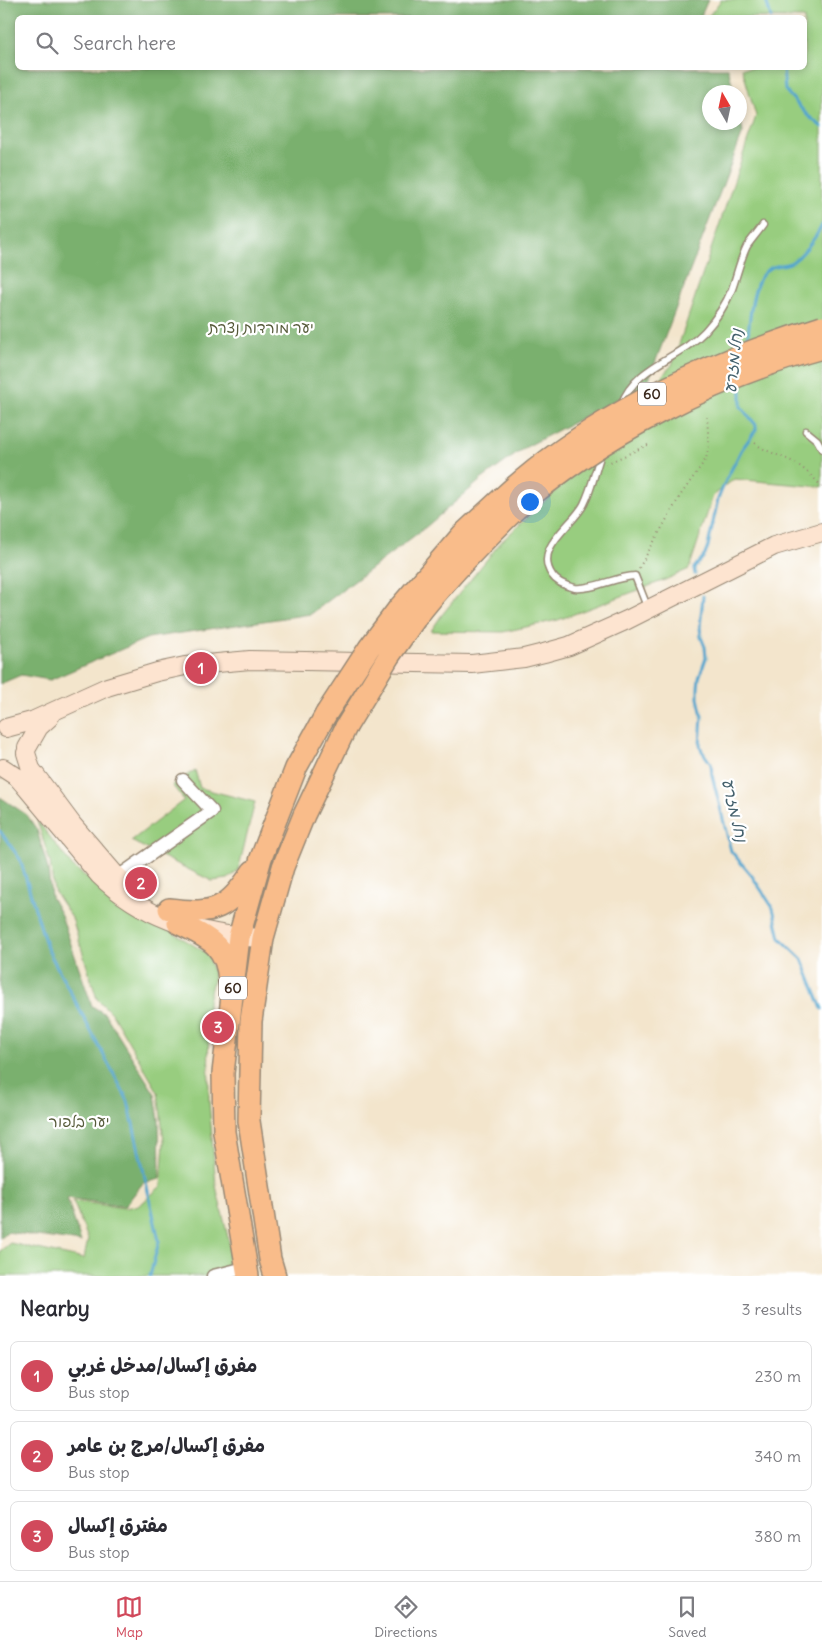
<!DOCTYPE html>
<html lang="en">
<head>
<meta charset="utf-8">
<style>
  :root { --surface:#fff; --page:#f7f7f7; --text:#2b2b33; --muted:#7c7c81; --line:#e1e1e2; --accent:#d1495b }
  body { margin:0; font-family:Delius,"Playpen Sans Arabic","Playpen Sans Hebrew",sans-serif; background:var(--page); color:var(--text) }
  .compass { position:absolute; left:702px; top:85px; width:45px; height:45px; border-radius:50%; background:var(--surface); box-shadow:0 2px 8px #0003; rotate:351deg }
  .you { position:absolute; left:529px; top:501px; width:18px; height:18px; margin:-12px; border:4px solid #fff; border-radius:50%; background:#1a73e8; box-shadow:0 0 0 8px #1a73e833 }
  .badge { display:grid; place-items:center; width:32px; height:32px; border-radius:50%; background:var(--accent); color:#fff; font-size:16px; font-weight:700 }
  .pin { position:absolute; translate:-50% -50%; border:2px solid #fff; box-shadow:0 1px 5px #0006 }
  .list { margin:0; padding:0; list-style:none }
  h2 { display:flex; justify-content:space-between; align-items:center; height:65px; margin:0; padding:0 20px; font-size:21px }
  h2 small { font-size:16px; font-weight:400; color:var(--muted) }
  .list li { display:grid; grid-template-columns:32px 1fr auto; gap:15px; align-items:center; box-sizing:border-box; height:70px; margin:0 10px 10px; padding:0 10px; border:1px solid var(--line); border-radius:8px }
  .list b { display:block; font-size:19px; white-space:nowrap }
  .list p { margin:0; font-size:16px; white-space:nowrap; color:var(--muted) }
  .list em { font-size:16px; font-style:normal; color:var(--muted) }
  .icon { flex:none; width:28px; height:28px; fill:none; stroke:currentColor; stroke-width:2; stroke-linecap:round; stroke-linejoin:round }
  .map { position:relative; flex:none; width:822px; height:1276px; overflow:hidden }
  .search { position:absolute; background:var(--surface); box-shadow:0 2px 8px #0003; left:15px; right:15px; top:15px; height:55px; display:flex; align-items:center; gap:12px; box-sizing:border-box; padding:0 18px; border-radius:8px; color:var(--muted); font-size:19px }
  .sheet { height:305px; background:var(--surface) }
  nav { display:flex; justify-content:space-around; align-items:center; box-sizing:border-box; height:70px; border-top:1px solid var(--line); background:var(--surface); font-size:14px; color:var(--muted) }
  nav a { display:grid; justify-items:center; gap:2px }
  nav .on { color:var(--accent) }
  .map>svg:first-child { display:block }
</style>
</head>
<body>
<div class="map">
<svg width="822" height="1276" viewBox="0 0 822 1276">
  <rect width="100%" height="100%" fill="#fff"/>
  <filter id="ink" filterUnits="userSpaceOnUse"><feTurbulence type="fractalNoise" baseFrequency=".02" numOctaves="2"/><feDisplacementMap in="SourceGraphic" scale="10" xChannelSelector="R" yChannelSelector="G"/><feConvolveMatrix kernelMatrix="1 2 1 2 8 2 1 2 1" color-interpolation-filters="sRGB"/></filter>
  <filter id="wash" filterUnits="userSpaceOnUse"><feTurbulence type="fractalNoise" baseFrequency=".0096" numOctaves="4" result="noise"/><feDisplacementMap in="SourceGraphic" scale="20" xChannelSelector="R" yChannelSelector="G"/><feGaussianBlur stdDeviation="1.12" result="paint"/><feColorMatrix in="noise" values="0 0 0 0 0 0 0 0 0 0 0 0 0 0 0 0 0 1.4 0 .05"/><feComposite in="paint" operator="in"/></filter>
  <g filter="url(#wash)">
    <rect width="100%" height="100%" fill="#f3e5cc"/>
    <path fill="#98cd7f" stroke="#6a7c4e" d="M721,0H822V487L734,479L713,496L689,569L665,580L558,620L503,632L431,631L441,616L501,542L561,486L672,365L756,116L742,68H804V18L708,17Z
      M195,770L200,788L255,802L238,871L228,879L212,881L131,841L184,800L172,785Z
      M37,820L73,867L103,889L208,954L214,976L208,1001L209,1102L216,1186L237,1276H0V1251L10,1243L84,1259L88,1239L73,1201L125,1208L140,1205L161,1186L164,1141L158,1092L113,1015L97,999L72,918L54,891L50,862Z"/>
    <path fill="#7ab06e" stroke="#5a6d46" d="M0,0H708L700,18H18V68H728L734,92H710V122H740V116L743,132L647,384L526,447L482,479L426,527L311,614L148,638L50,680L21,675L0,684Z
      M0,797L27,815L37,830L48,869L51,897L61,915L92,1006L105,1014L155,1094L159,1120L160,1179L143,1183L125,1206H120L67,1198L81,1242L7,1232L0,1238Z"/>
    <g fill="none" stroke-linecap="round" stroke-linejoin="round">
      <path stroke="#52a5ce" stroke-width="3" d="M766,0L771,18
        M783,68L785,90L807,115L822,127
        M747,345C749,328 751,287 763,274C773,263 779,267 790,263C801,258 817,236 822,225
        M695,574L694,568L705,555L708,546L718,499L726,480L742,449L756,430V425L741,407V383
        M703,596L700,627L701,637L705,647L706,658L699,678L698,688V698L702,716L700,745L702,751L711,764L712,775L731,851L752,876L773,908L780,938L802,959L822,1009
        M0,831L20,859L47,948L128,1101L159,1241L150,1276"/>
    </g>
  </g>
  <g filter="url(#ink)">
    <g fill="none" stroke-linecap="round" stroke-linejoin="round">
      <g stroke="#978875" stroke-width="9">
        <path id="service" d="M621,405C637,364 678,360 705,331C716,319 726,304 732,289C737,275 740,260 747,246C752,239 758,232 763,225
          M806,431L817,440L822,449
          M601,454C595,471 592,488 584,504C573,526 533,547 552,575C557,583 566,586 575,588C593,590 615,577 635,576L648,609"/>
      </g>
      <g stroke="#978875" stroke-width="15">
        <path id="minor" d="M118,877L212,811L183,780
          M213,1276L245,1268"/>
      </g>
      <g stroke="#978875" stroke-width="20">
        <path id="secondary" d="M6,728L32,721L107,687L157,672L185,666L250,660L472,664L524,658L544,653L569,646L627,620L774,546L822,532
          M27,748L39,727L50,717
          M26,753L31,769L72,824L115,874L127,885
          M3,768L17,777L24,785L99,875C144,919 202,936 263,938"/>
      </g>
      <g stroke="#978875" stroke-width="24">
        <path id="trunk" d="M399,608L462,535L502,498
          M415,619C445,580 480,544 516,509
          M169,909C216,915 227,909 253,871
          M178,923C207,938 226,943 229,980
          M248,1276L224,1132L223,1073L239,937L261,858L296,768L326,714
          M275,1276L270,1259L249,1121L251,1021L263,938L283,867L304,815L346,727"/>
      </g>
      <path stroke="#978875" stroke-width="2" stroke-dasharray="1 4" stroke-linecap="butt" d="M755,443C767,453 781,455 795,463C805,469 814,478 822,487
        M606,464L650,444
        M639,568L680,496L706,459L709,446L707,417"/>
      <use href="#service" stroke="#fff" stroke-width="6"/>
      <use href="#minor" stroke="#fff" stroke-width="12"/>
      <use href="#secondary" stroke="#fde4d0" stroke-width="18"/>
      <use href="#trunk" stroke="#f9bc8a" stroke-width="21"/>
      <g stroke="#978875" stroke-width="24" stroke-linecap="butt">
        <path id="trunk-bridge" d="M502,498C592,415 706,363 822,327
          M516,509C596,437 718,376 822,348
          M326,714L369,648L399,608
          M346,727L389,656L415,619"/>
      </g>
      <use href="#trunk-bridge" stroke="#f9bc8a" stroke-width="21"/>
    </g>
  </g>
  <g text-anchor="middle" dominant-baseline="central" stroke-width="4.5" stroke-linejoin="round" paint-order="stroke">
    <g fill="#fff" stroke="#766a62" stroke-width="1">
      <rect x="638" y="382.5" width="28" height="23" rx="4"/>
      <rect x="219" y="976.5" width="28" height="23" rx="4"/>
    </g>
    <g font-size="14" font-weight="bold" fill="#3b2a1e">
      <text x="652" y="394">60</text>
      <text x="233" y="988">60</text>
    </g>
    <g font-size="15" fill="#575b3b" stroke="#fff">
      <text x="261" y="327">יער מורדות נצרת</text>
      <text x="79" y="1121">יער בלפור</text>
    </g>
    <g font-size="16" font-style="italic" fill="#45616d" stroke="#fff">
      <text transform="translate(733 361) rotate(-84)">נחל מזרע</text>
      <text transform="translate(735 810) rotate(77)">נחל מזרע</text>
    </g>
  </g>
</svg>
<svg class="compass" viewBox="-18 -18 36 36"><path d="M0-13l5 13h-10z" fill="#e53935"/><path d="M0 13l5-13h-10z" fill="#7c7c81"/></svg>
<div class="you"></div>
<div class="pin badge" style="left:201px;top:668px">1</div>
<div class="pin badge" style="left:141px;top:883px">2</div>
<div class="pin badge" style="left:218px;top:1027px">3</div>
<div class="search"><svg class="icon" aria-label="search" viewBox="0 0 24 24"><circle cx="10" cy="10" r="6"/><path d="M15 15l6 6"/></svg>Search here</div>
</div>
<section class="sheet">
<h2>Nearby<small>3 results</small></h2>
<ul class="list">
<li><span class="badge">1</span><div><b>مفرق إكسال/مدخل غربي</b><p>Bus stop</p></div><em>230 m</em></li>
<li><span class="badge">2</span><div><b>مفرق إكسال/مرج بن عامر</b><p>Bus stop</p></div><em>340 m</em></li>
<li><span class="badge">3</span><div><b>مفترق إكسال</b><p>Bus stop</p></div><em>380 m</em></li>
</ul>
</section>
<nav>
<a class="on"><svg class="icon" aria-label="map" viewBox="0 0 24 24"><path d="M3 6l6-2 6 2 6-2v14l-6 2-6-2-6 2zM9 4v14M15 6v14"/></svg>Map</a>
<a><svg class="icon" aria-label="directions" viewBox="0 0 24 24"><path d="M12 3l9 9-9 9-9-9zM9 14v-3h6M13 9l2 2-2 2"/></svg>Directions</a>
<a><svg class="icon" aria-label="saved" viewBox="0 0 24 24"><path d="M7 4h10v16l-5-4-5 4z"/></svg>Saved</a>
</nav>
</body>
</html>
